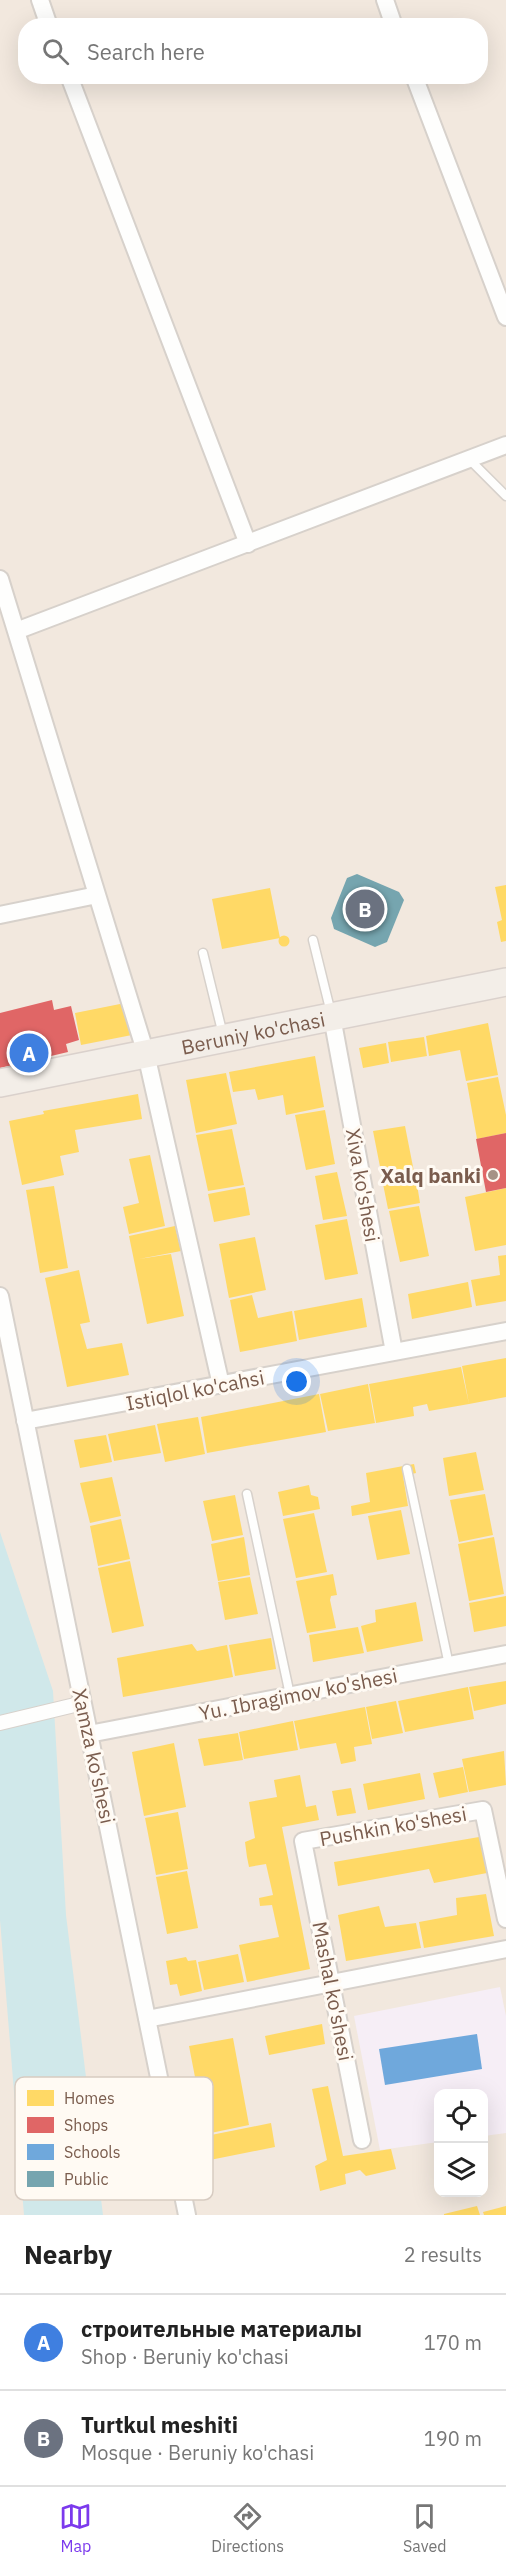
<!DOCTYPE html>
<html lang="en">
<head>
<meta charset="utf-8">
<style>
  :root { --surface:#fff; --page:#f6f6f6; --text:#222; --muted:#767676; --line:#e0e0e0; --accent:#7c3aed }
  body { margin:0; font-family:"IBM Plex Sans",sans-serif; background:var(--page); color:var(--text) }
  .controls { position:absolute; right:18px; bottom:18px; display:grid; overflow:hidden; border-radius:12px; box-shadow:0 6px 24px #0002 }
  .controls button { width:54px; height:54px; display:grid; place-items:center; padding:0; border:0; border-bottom:2px solid var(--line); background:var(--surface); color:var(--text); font:30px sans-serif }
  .you { position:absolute; left:297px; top:1382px; width:21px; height:21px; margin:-15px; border:4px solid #fff; border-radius:50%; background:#1a73e8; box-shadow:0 0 0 9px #1a73e833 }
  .badge { display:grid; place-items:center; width:39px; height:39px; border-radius:50%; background:var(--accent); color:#fff; font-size:20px; font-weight:700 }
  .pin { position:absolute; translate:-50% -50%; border:3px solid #fff; box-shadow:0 2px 6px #0006 }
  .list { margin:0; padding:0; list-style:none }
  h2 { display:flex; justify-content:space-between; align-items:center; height:78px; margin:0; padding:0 24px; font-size:26px }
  h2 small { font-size:20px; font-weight:400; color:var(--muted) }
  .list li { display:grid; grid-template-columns:39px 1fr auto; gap:18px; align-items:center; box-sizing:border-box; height:96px; padding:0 24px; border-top:2px solid var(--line) }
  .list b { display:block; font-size:22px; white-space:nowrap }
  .list p { margin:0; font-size:20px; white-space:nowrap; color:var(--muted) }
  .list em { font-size:20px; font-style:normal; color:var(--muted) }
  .icon { flex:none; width:33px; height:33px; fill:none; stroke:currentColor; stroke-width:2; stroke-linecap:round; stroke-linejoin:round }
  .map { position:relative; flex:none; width:506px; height:2215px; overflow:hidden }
  .search { position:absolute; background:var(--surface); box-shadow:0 6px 24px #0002; left:18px; right:18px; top:18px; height:66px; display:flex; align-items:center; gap:15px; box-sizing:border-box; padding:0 21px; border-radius:24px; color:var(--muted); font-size:22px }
  .sheet { height:270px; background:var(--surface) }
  nav { display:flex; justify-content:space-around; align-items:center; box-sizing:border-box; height:84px; border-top:2px solid var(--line); background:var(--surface); font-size:16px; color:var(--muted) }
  nav a { display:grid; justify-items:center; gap:3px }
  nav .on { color:var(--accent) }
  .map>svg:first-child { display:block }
</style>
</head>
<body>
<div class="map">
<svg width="506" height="2215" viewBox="0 0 506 2215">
  <rect width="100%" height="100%" fill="#f9f5f0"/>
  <path fill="#f2e8de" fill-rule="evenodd" d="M0,0H506V2215H0ZM26,26H480V76H26ZM438,2094H484V2192H438Z"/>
  <path fill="#f6eef6" d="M500,1987L506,2016V2133L484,2136V2094H438V2142L380,2150L354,2016Z"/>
  <path fill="#d0e8ea" d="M0,1532L53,1691L66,1915L103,2215H24L0,1920Z"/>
  <path fill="#ffd966" d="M506,885V941L501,942L497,922L502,920L495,887Z
    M270,888L280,938L222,949L212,899Z
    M278.5 941a5.5 5.5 0 1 1 11 0a5.5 5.5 0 1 1-11 0Z
    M125,1003L132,1035L81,1045L75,1013Z
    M488,1023L498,1075L466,1081L460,1050L429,1056L426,1036Z
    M424,1037L427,1056L391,1062L388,1042Z
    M386,1043L389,1063L363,1068L359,1048Z
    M315,1056L324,1107L286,1115L283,1095L258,1100L255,1089L233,1092L229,1072Z
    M226,1073L237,1124L196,1133L186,1080Z
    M498,1077L506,1115V1133L477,1139L467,1083Z
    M138,1094L142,1119L75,1130L79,1152L60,1156L64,1175L22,1185L9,1121L44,1114L43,1111Z
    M325,1110L335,1164L306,1170L295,1115Z
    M405,1126L415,1177L383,1182L373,1131Z
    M232,1129L244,1185L208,1191L196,1135Z
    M150,1155L165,1226L129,1234L123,1207L139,1203L129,1159Z
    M337,1172L347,1216L323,1220L315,1176Z
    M416,1178L420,1203L388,1209L383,1184Z
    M54,1186L68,1268L40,1273L26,1190Z
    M245,1187L250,1215L214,1222L208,1194Z
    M506,1188V1245L475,1251L465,1197Z
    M419,1206L429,1256L400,1262L389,1211Z
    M347,1219L358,1274L325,1280L315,1225Z
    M175,1226L181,1251L139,1259L171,1254L184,1316L147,1324L129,1236Z
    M255,1237L266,1290L229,1298L219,1244Z
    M506,1255V1301L476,1306L471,1280L500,1275L498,1256Z
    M79,1270L90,1322L80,1324L87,1349L122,1343L129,1375L67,1387L45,1278Z
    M468,1282L472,1307L412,1319L408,1294Z
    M252,1295L258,1318L292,1311L297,1341L240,1352L230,1300Z
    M362,1298L367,1327L299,1340L294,1311Z
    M506,1358V1397L469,1404L462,1366Z
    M461,1367L469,1404L429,1411L427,1404L413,1407L414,1416L376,1423L369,1384Z
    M368,1384L375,1423L328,1431L320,1394Z
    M319,1394L326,1432L207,1453L201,1417Z
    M198,1417L205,1454L165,1462L157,1424Z
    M155,1425L161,1453L114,1461L108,1434Z
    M106,1435L112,1462L80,1468L74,1440Z
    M476,1452L484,1490L449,1496L443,1458Z
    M414,1464L416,1473L403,1476L408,1506L352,1516L351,1506L370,1502L366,1473Z
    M112,1477L121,1516L90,1523L80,1483Z
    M309,1485L311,1495L318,1497L320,1509L283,1516L278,1492Z
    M485,1494L493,1535L459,1542L450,1500Z
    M235,1495L243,1535L212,1541L203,1501Z
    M401,1510L410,1554L377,1560L368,1516Z
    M314,1513L327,1572L296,1578L283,1519Z
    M121,1519L130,1559L98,1566L90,1526Z
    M244,1537L250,1575L218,1581L211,1544Z
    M494,1537L504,1594L469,1601L458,1544Z
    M130,1561L144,1626L112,1633L98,1568Z
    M333,1574L337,1595L331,1596L330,1600L336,1628L307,1633L296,1581Z
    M250,1577L258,1614L225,1620L218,1582Z
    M506,1596V1626L474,1632L469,1603Z
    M416,1602L423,1641L367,1652L361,1626L376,1622L375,1610Z
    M358,1627L364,1653L313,1662L309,1635Z
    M271,1638L276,1669L235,1676L229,1645Z
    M192,1644L197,1651L227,1645L233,1677L123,1697L117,1658Z
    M506,1681V1704L474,1711L469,1687Z
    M468,1687L474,1719L405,1732L398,1701Z
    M396,1701L403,1733L372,1739L366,1707Z
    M365,1707L372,1744L354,1747L356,1761L341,1764L336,1743L300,1749L294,1721Z
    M293,1721L298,1750L244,1759L239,1732Z
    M238,1733L243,1760L204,1766L198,1739Z
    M174,1743L186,1807L144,1816L132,1752Z
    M504,1751L506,1785L469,1792L462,1759Z
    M463,1767L468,1792L439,1798L433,1773Z
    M420,1773L425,1799L368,1810L363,1784Z
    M300,1775L306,1807L316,1805L319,1820L282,1827L310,1969L247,1982L239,1945L279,1937L272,1905L260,1906L259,1898L273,1895L266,1864L249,1867L247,1857L245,1842L255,1838L249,1802L277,1797L274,1780Z
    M351,1788L356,1813L337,1816L332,1791Z
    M178,1812L188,1869L156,1875L145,1818Z
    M479,1837L487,1873L434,1883L429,1869L338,1886L334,1862Z
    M187,1871L198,1928L167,1934L156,1877Z
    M486,1894L494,1936L424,1948L419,1922L457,1915L456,1898Z
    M379,1906L385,1927L416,1923L421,1948L346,1961L338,1915Z
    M238,1954L244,1982L204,1990L198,1962Z
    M186,1957L188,1961L196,1960L202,1991L180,1996L177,1984L170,1985L166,1961Z
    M322,2024L325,2044L269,2055L265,2036Z
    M233,2038L249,2125L206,2134L189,2046Z
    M328,2086L343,2156L391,2149L396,2169L366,2176L360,2170L345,2174L346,2184L320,2191L315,2166L327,2160L312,2089Z
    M271,2123L275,2147L190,2164L187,2155L198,2152L196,2138Z
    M477,2206L480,2215H444V2214Z
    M506,2206V2215H484L483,2212Z"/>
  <path fill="#e06666" d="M52,1000L54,1010L71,1006L79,1040L66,1044L68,1052L0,1068V1013Z
    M506,1133V1188L486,1192L476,1139Z"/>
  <path fill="#6fa8dc" d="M477,2034L482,2069L385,2085L379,2049Z"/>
  <path fill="#76a5af" d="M357,874L399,892L404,900L387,942L375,947L334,929L331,918L347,878Z"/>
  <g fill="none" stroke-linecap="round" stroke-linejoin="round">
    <g stroke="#d7d1cb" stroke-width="11">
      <path id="service" d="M469,459L506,496
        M313,940L331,1013
        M203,953L223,1035
        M407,1469L449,1665
        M247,1494L290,1695"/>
    </g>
    <g stroke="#d7d1cb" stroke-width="16">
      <path id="pedestrian" d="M0,1723L83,1703"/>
    </g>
    <g stroke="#d7d1cb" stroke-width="20">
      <path id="minor" d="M40,0L49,26
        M385,0L394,26
        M69,76L248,544
        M414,76L506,317
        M0,579L146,1054L221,1385
        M16,631L506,445
        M0,915L97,895
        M332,1017L394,1352
        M0,1296L187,2215
        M25,1421L506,1331
        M89,1734L506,1654
        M147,2019L506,1949
        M362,2140L303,1841L483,1810L506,1919"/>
    </g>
    <g stroke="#dad1cc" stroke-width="30">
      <g id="primary">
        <path id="s1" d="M0,1083L506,982"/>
      </g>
    </g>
    <use href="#service" stroke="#fefefd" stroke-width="8"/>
    <use href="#pedestrian" stroke="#fefefd" stroke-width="14"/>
    <use href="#minor" stroke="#fefefd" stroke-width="16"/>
    <use href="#primary" stroke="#f3eee8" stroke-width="27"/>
  </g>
  <circle fill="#a69286" stroke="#fffaf3" stroke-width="2" cx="493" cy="1175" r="6"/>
  <g text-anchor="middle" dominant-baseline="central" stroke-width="6" stroke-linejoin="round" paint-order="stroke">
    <g font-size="20" fill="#7a5c4d" stroke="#fffaf3">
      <text stroke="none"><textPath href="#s1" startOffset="258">Beruniy ko'chasi</textPath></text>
      <text transform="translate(363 1185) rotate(80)">Xiva ko'shesi</text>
      <text transform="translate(195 1390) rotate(-11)">Istiqlol ko'cahsi</text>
      <text transform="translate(298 1694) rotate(-11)">Yu. Ibragimov ko'shesi</text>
      <text transform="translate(94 1756) rotate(78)">Xamza ko'shesi</text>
      <text transform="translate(393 1826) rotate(-10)">Pushkin ko'shesi</text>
      <text transform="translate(333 1991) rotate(79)">Mashal ko'shesi</text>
    </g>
    <g font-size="20" font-weight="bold" fill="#7a5c4d" stroke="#fffaf3" text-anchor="end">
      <text x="481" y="1175">Xalq banki</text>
    </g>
  </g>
  <rect x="15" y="2077" width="198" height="123" rx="9" fill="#fffaf3" stroke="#d7cbc1" stroke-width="1.5"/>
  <rect x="27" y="2090" width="27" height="16" fill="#ffd966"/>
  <rect x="27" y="2117" width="27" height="16" fill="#e06666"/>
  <rect x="27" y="2144" width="27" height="16" fill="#6fa8dc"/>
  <rect x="27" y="2171" width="27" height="16" fill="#76a5af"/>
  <g font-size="16" fill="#7a5c4d">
    <text x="64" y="2104">Homes</text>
    <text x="64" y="2131">Shops</text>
    <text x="64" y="2158">Schools</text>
    <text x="64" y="2185">Public</text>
  </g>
</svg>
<div class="controls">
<button><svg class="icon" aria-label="locate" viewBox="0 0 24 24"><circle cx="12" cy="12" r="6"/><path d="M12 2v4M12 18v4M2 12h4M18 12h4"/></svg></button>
<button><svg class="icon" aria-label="layers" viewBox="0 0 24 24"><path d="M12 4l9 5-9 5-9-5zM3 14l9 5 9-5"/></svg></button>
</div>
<div class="you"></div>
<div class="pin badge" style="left:29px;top:1053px;background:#3f7fe0">A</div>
<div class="pin badge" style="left:365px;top:909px;background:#6b7280">B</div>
<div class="search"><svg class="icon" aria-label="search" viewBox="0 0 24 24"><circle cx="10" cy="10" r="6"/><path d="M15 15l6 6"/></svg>Search here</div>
</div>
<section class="sheet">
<h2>Nearby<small>2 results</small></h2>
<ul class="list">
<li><span class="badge" style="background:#3f7fe0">A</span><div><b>строительные материалы</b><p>Shop · Beruniy ko'chasi</p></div><em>170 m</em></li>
<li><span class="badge" style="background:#6b7280">B</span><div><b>Turtkul meshiti</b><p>Mosque · Beruniy ko'chasi</p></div><em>190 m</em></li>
</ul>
</section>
<nav>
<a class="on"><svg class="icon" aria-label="map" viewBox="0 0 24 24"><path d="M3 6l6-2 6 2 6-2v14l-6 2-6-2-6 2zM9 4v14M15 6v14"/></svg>Map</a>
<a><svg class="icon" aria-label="directions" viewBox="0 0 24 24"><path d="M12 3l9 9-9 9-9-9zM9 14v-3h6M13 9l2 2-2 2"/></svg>Directions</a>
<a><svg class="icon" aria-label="saved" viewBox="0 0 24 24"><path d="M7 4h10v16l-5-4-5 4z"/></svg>Saved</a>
</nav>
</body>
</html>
